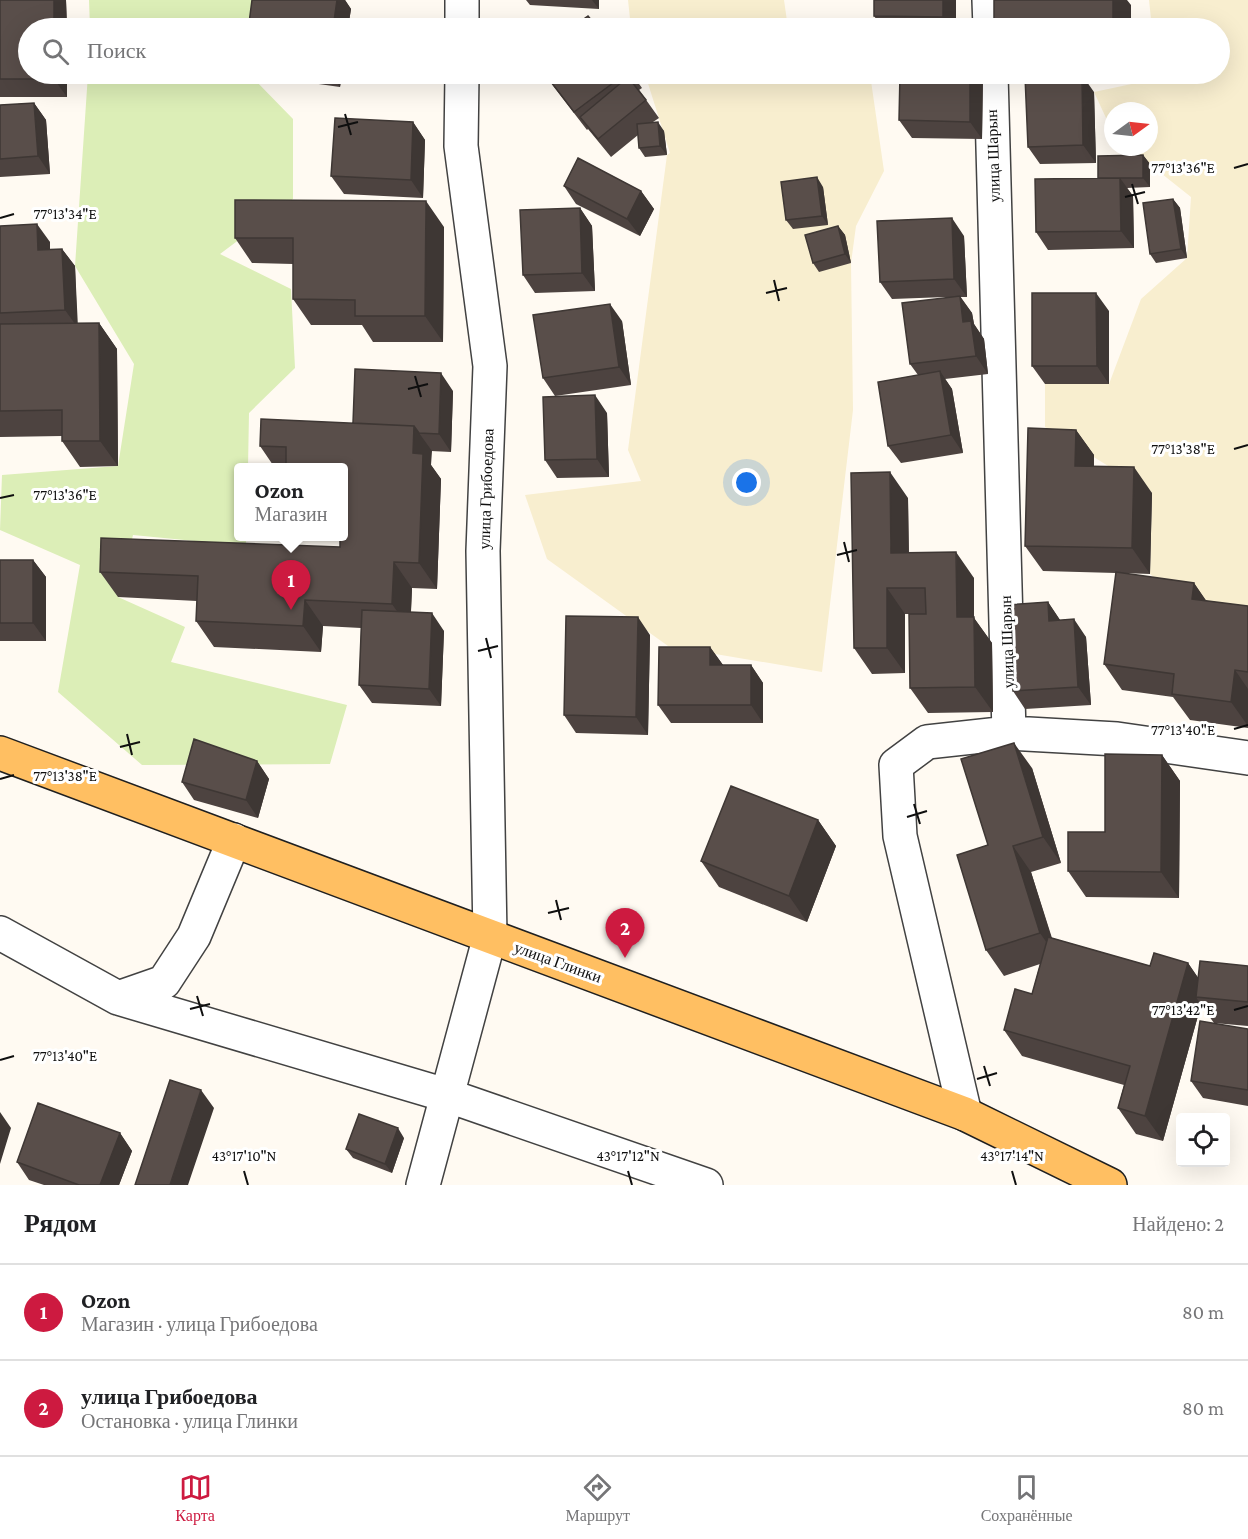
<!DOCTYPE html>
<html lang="ru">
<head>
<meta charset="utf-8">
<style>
  :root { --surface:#fff; --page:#f6f6f6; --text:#202124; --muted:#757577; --line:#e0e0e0; --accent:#cd1a40 }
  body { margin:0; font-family:"Crimson Pro",serif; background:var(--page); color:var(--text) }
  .controls { position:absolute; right:18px; bottom:18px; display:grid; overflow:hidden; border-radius:6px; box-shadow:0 6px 24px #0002 }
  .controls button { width:54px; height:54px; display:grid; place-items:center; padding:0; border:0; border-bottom:2px solid var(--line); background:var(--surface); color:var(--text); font:30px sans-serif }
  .compass { position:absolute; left:1104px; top:102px; width:54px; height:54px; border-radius:50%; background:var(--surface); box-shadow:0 6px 24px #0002; rotate:75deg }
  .you { position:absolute; left:747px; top:483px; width:21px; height:21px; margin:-15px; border:4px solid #fff; border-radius:50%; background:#1a73e8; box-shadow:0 0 0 9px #1a73e833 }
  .badge { display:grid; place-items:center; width:39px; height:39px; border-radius:50%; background:var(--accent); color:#fff; font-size:20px; font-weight:700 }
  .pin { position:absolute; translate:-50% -50px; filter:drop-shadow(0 2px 3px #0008) }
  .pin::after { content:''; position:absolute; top:32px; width:21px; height:18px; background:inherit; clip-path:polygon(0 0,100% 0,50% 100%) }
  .popup { position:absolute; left:234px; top:463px; width:114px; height:78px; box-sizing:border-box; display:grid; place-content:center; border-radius:6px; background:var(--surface); filter:drop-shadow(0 2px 4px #0005); font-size:20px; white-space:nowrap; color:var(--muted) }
  .popup b { font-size:22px; color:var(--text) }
  .popup::after { content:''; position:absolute; left:50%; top:100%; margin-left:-12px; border:12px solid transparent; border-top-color:var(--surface) }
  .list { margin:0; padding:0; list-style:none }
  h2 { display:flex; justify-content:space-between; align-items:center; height:78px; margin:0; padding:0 24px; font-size:26px }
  h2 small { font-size:20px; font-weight:400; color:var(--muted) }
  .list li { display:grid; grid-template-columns:39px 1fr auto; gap:18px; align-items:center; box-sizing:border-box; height:96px; padding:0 24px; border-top:2px solid var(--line) }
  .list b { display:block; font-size:22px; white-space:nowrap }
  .list p { margin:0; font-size:20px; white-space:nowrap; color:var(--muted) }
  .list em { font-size:20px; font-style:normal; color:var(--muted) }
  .icon { flex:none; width:33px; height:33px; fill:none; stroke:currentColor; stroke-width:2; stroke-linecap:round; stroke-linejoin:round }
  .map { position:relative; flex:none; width:1248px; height:1185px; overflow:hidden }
  .search { position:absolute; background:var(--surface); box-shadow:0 6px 24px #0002; left:18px; right:18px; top:18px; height:66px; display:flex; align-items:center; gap:15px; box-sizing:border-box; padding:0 21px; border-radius:33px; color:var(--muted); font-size:22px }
  .sheet { height:270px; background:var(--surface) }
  nav { display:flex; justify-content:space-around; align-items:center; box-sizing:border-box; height:84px; border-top:2px solid var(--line); background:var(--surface); font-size:16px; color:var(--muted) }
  nav a { display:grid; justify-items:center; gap:3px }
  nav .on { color:var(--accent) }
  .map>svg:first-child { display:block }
</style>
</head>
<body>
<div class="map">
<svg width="1248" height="1185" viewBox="0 0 1248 1185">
  <rect width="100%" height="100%" fill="#fffaf2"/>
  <path fill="#f8eecf" d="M628,0H784L788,28H631Z
    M1149,0H1248V629L1210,625L1150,574L1152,493L1045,427V384H1109L1141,299L1187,258L1191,197L1128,147H1149V111H1113V133L1094,92L1155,79V74H1220V28H1152Z
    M645,74H870L884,171L856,226L851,263L853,410L822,672L668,646L547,559L525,495L641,481L628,450L667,155L670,153Z"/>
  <path fill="#dceeb7" d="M89,0H264L249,28H90Z
    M88,74H249L293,119V199L220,254L291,289L295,368L249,413L248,467L238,468V536L246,537V546L133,535L118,597L185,627L171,662L347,705L330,764L142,765L58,692L80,565L0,530L2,475L118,466L134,364L75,266Z"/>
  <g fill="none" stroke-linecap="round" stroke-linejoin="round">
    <g stroke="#424242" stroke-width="36">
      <path id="minor" d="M989,0L990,28
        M462,28V0
        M991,74L1009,733
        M0,933L118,998L449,1096L706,1185
        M118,998L164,982L194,936L234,840
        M965,1114L900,836L896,765L927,742L1009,733L1117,739L1248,758
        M423,1185L490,936L483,551L490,366L461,146L462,74"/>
    </g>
    <g stroke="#202020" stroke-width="36">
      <path id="major" d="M0,753L965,1114L1110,1185"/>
    </g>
    <use href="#minor" stroke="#fff" stroke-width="33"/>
    <use href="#major" stroke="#ffbf62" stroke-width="33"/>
  </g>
  <path fill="#4d4340" d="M0,0H66L67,28H28V74H67V97H0Z
    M252,0H345L351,9L348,28H253L249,23Z
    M526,0H599V9L530,5Z
    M874,0H956V28H883L874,16Z
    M280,74H342L340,87L283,79Z
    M544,74H632L642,88L639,90L659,118L653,122L664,131L667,155L645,157L639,148L638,135L611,157L588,129L587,130Z
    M900,74H983L982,139L912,138L899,120Z
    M1098,74H1130V78H1101Z
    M1094,92L1096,163L1040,164L1028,147Z
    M34,103L46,120L50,174L0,177V105Z
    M413,122L425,140L423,198L344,194L331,176Z
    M1143,155L1150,164V187L1127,188L1133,196L1134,248L1048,250L1036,232L1098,178Z
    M564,186L641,191L654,209L640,236L576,204Z
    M823,187L828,225L793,229L786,220Z
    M1173,199L1180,208L1187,258L1156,263L1150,254Z
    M580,208L592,226L595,291L535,293L523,275Z
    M0,226L50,242V249H62L75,266L77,323H99L117,349L118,466L80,467L62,441V436L0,437Z
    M838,226L845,235L851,263L819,272L813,263Z
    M444,227L443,342H373L362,325H311L293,299V264L252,263L235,238Z
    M964,236L967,297H960L972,313L974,324L984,339L988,374L945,379L952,389L963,453L901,463L888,446L918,375L910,364L946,297L892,299L880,282Z
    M1109,311V384H1045L1032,366Z
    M622,321L631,385L555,396L543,378Z
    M453,391L451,452L431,451V465L441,479L437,589L412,588L411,612L444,631L441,706L372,703L359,685L361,628L323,626L321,652L214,647L196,621L197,601L118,597L100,572L340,547V537H331H344V468H275L260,446L353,423Z
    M607,413L609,477L557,478L545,460Z
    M1076,430L1094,455V466L1152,493L1150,574L1123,573L1194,583L1206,601L1248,606V728L1190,720L1173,697L1122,690L1104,664L1116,573L1043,571L1025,546Z
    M908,498L909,553L974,578V618L992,643L993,712L928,713L910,688L919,614H905V673L872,674L854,648Z
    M0,560H33L46,577V641H0Z
    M1048,602L1060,620L1086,637L1091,705L1025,709L1013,691Z
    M650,635L648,735L576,733L564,715Z
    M710,647L723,665H751L763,683V723H671L658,705Z
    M1162,755L1180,781L1179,898L1086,897L1068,871L1105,832Z
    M257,761L269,779L258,818L194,800L182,782Z
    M1032,768L1061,863L1031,872L1052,938L1150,966L1188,963L1198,978L1248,966V1026L1214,1023L1201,1005L1163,1141L1136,1134L1118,1108L1124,1085L1022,1056L1004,1030L1032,994L1040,964L1004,976L986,950L988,845Z
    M818,820L836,846L807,922L719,887L701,861Z
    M1248,1029V1106L1203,1098L1191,1081Z
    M120,1133L132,1151L119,1185H44L29,1180L17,1162Z
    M404,1138L392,1173L353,1158L346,1149Z"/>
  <path fill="#3e3734" d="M54,0H66L67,28H54Z
    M337,0H345L351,9L348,28H333Z
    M592,0H599V9Z
    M943,0H956V28H951L943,17Z
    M1113,0H1127L1131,5V28H1113Z
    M54,74H67V97L54,79Z
    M331,74H342L340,87Z
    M970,74H983L982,139L970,122Z
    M1082,75L1094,92L1096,163L1083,145Z
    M34,103L46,120L50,174L38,156Z
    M413,122L425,140L423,198L411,180Z
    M658,122L664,131L667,155L660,146Z
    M1143,155L1150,164V187L1143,178Z
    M817,177L823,187L828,225L822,216Z
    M1120,178L1133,196L1134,248L1121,231Z
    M641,191L654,209L640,236L627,219Z
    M1173,199L1180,208L1187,258L1181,249Z
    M426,201L444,227L443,342L425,316Z
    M580,208L592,226L595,291L582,273Z
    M952,218L964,236L967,297L954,279Z
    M37,224L50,242V267L38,250Z
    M838,226L845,235L851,263L845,254Z
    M62,249L75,266L78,328L65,310Z
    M1096,293L1109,311V384L1097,366Z
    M960,296L972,313L974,324L984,339L988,374L976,356L963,322Z
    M610,304L622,321L631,385L619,367Z
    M99,323L117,349L118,466L100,441Z
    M940,371L952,389L963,453L951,435Z
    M441,373L453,391L451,452L439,434Z
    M595,395L607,413L609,477L597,459Z
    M414,426L432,451L431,465L441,479L437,589L419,563L413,453Z
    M1076,430L1094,455L1093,491L1075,466Z
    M1134,467L1152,493L1150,574L1132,548Z
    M890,472L908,498L909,578L891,553Z
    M956,552L974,578V618L992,643L993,712L975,687L957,617Z
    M33,560L46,577V641L33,623Z
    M394,562L412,588L410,630L392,604Z
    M1194,583L1212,609L1192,599Z
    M887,588L905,614V673L887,648Z
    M305,600L323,626L321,652L303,626Z
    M1048,602L1060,620L1049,621Z
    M432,613L444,631L441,706L429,689Z
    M638,617L650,635L648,735L636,717Z
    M1074,619L1086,637L1091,705L1078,687Z
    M710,647L723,665H710Z
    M751,665L763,683V723L751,705Z
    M1235,670L1248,689V726L1231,702Z
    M1014,743L1032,768L1061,863L1043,837Z
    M1162,755L1180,781L1179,898L1161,872Z
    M257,761L269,779L258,818L246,800Z
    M818,820L836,846L807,922L789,896Z
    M1013,846L1031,872L1058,959L1040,933Z
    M1188,963L1206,989L1196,997L1201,1005L1163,1141L1145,1116Z
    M201,1090L214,1108L188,1185H170Z
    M0,1112L11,1128L0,1164Z
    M398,1128L404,1138L392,1173L385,1164Z
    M120,1133L132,1151L119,1185H100Z"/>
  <path fill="#594e4a" stroke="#3e3734" stroke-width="1.5" d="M0,0H54V28H28V74H54V79H0Z
    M252,0H337L333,28H275V27L249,23Z
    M874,0H943V17L874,16Z
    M994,0H1113V28H994Z
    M588,16L598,28H571Z
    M545,74H625L574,112Z
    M900,74H970V122L899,120Z
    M1082,75L1083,145L1028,147L1025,76Z
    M628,77L646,100L598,139L580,117Z
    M34,103L38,156L0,159V105Z
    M335,118L413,122L411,180L331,176Z
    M658,122L660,146L639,148L637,124Z
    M1143,155V178H1098V156Z
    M578,158L641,191L627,219L564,186Z
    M817,177L822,216L786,220L781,182Z
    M1120,178L1121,231L1036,232L1035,179Z
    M1173,199L1181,249L1150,254L1143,203Z
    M235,200L426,201L425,316H355V300L293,299V238H235Z
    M580,208L582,273L523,275L520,210Z
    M952,218L954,279L880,282L877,221Z
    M37,224L38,250L62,249L65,310L0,313V226Z
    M838,226L845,254L813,263L805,235Z
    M1032,293H1096L1097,366H1032Z
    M960,296L963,322L971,321L976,356L910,364L902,303Z
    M610,304L619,367L543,378L533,315Z
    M99,323L100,441H62V410L0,411V324Z
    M355,369L441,373L439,434L419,433L414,426L353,423Z
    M940,371L951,435L888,446L878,382Z
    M595,395L597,459L545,460L543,397Z
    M261,419L414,426L413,453L423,454L419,563L394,562L392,604L305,600L303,626L196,621L198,576L100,572L101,538L340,547V537H344V468H286V447L260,446Z
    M1028,428L1076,430L1075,466L1134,467L1132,548L1025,546Z
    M890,472L891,553L956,552L957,617H974L975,687L910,688L909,614H926L925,588H887V648H854L851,473Z
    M0,560H33V623H0Z
    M1116,572L1194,583L1192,599L1248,606V672L1235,670L1231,702L1172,694L1174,674L1104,664Z
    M1048,602L1049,621L1074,619L1078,687L1013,691L1007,605Z
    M362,610L432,613L429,689L359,685Z
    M566,616L638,617L636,717L564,715Z
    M659,647H710V665H751V705H658Z
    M194,739L257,761L246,800L182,782Z
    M1014,743L1043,837L1013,846L1040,933L986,950L957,855L988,845L961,759Z
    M1105,754L1162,755L1161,872L1068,871V832H1105Z
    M731,786L818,820L789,896L701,861Z
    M1048,937L1150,966L1154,953L1188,963L1145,1116L1118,1108L1130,1066L1004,1030L1015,989L1032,994Z
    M1200,961L1248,966V1002L1196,997Z
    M1200,1021L1248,1029V1090L1191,1081Z
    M170,1080L201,1090L170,1185H135Z
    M38,1103L120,1133L100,1185H79L17,1162Z
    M359,1114L398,1128L385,1164L346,1149Z"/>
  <path fill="none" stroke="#0f0f0f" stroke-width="2" d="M345,114L351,135M338,127L358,122M1234,168L1248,164M1132,184L1138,204M1125,197L1145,192M0,218L14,214M774,280L779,301M766,293L787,288M415,376L421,397M408,389L428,384M1234,449L1248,445M0,498L14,495M844,542L849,562M837,555L857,550M486,638L491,658M478,651L498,646M1234,729L1248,725M127,734L132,755M120,747L140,742M0,779L14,775M914,804L920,824M907,817L927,811M556,900L561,920M548,913L569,908M197,996L203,1016M190,1009L210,1004M1234,1010L1248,1006M0,1060L14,1056M984,1066L990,1086M977,1079L997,1073M244,1171L248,1185M628,1171L632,1185M1012,1171L1016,1185"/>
  <g text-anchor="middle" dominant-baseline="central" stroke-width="6" stroke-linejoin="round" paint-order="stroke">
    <g font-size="16" fill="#0f0f0f" stroke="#fff">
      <text transform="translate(993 156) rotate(-92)">улица Шарын</text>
      <text transform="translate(486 489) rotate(-88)">улица Грибоедова</text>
      <text transform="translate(1007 642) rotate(-92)">улица Шарын</text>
      <text transform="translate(558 962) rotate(20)">улица Глинки</text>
    </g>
  </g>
  <g font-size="15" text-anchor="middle" fill="#0f0f0f" stroke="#fff" stroke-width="6" stroke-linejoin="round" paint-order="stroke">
    <text x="1183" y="173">77°13'36"E</text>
    <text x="65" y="219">77°13'34"E</text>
    <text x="1183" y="454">77°13'38"E</text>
    <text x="65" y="500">77°13'36"E</text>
    <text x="1183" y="735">77°13'40"E</text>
    <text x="65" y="781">77°13'38"E</text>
    <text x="1183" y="1015">77°13'42"E</text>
    <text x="65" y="1061">77°13'40"E</text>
    <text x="244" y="1161">43°17'10"N</text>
    <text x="628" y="1161">43°17'12"N</text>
    <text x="1012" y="1161">43°17'14"N</text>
  </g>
</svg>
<div class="controls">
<button><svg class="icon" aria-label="locate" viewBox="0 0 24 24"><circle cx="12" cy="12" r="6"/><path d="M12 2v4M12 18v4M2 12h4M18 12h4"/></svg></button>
</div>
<svg class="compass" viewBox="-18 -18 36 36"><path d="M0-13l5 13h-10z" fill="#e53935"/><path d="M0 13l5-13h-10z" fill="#757577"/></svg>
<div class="you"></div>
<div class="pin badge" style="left:291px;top:610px">1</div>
<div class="popup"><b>Ozon</b>Магазин</div>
<div class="pin badge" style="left:625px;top:958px">2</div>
<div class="search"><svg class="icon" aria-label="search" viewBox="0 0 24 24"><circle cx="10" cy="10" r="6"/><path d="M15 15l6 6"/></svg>Поиск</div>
</div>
<section class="sheet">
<h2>Рядом<small>Найдено: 2</small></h2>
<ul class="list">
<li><span class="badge">1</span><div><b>Ozon</b><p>Магазин · улица Грибоедова</p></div><em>80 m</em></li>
<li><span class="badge">2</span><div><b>улица Грибоедова</b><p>Остановка · улица Глинки</p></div><em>80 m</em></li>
</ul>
</section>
<nav>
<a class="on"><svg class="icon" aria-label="map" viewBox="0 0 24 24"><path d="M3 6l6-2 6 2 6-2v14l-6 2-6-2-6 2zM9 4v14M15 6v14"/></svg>Карта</a>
<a><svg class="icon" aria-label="directions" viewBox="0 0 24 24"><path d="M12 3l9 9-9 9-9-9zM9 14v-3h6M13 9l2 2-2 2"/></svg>Маршрут</a>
<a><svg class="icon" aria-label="saved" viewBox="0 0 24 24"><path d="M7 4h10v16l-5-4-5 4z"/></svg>Сохранённые</a>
</nav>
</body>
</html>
